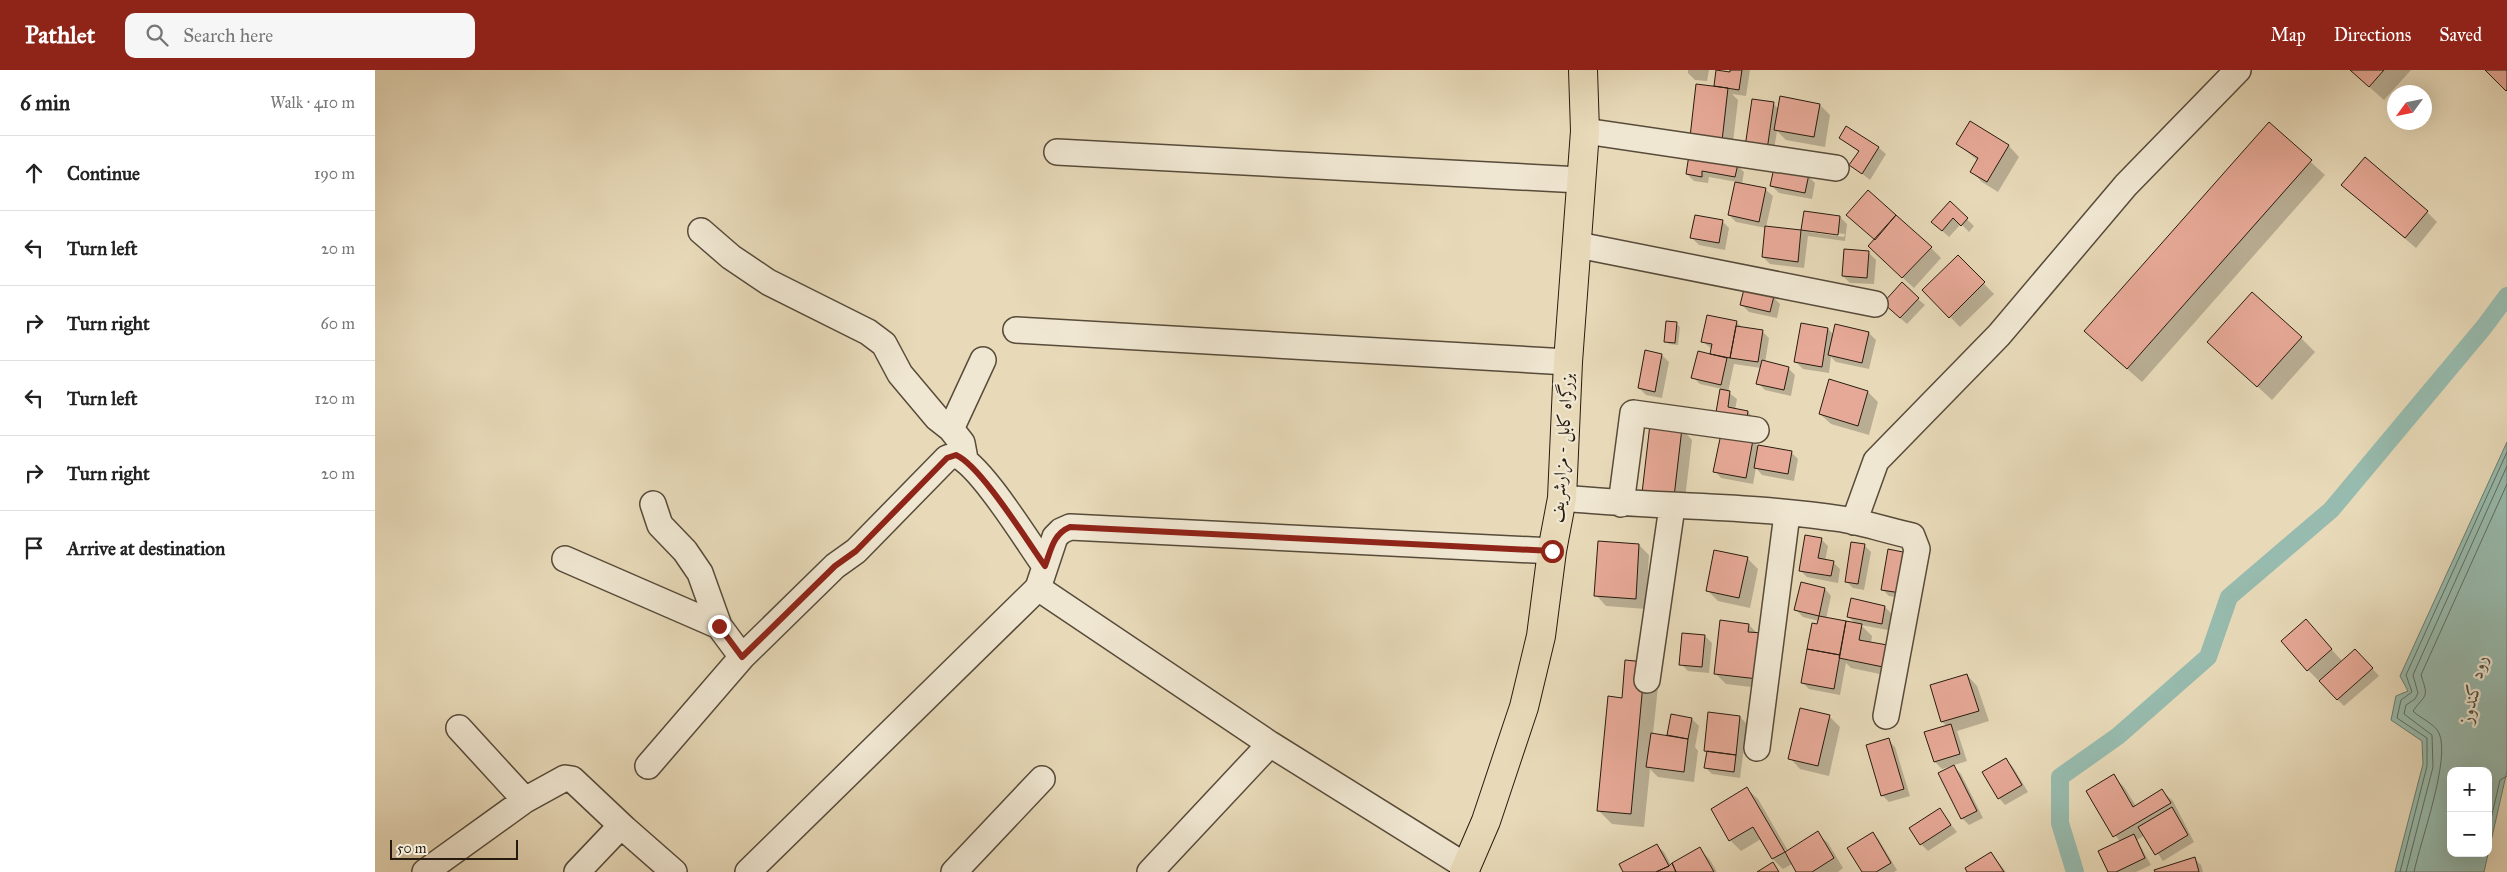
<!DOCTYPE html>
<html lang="en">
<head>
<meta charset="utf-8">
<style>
  :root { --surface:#fff; --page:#f6f6f6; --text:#222; --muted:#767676; --line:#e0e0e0; --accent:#8f2418 }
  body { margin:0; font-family:"IM FELL Great Primer",Amiri,serif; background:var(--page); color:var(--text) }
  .controls { position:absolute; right:15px; bottom:15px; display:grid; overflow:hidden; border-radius:10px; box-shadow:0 5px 20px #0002 }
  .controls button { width:45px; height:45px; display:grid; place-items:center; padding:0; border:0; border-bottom:1px solid var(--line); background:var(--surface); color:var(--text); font:25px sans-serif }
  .compass { position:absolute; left:2012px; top:15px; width:45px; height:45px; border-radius:50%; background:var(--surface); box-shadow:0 5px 20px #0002; rotate:237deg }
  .scale { position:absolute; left:15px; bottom:12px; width:128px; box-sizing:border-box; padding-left:5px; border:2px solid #271b0f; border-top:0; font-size:14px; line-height:18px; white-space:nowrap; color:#271b0f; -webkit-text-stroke:4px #f0e7d2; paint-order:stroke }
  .stop { position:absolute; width:15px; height:15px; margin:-11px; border:4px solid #8f2418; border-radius:50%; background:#fff }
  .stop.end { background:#8f2418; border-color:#fff; box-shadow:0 1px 5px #0008 }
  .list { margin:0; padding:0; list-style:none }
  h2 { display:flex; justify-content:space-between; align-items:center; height:65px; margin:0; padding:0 20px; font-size:21px }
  h2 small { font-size:16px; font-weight:400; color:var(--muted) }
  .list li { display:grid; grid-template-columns:32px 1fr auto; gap:15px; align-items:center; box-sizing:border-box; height:75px; padding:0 20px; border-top:1px solid var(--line) }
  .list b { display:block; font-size:19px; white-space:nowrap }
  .list em { font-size:16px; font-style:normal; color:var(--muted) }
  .icon { flex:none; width:28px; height:28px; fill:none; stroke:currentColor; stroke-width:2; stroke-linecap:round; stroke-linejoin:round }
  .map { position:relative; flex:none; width:2132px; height:802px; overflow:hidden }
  header { display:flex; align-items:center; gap:30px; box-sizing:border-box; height:70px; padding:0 25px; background:var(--accent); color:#fff }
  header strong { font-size:24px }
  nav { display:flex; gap:28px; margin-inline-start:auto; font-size:18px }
  .search { width:350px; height:45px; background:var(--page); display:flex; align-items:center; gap:12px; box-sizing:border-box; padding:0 18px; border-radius:10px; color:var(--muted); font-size:19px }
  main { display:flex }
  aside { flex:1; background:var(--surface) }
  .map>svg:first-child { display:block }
</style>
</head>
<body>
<header>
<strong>Pathlet</strong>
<div class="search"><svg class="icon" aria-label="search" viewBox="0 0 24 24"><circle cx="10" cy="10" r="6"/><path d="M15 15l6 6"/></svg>Search here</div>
<nav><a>Map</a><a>Directions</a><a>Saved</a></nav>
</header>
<main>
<aside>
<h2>6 min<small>Walk · 410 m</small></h2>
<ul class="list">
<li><svg class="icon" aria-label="ahead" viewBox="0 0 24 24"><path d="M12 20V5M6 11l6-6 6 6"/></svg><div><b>Continue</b></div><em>190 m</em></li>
<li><svg class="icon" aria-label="left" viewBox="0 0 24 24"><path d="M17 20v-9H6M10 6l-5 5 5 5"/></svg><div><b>Turn left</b></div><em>20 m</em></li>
<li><svg class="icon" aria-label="right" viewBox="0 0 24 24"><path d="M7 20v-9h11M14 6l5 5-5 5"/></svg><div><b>Turn right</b></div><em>60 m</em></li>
<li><svg class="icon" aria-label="left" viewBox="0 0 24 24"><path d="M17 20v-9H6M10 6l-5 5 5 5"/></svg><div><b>Turn left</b></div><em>120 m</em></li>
<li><svg class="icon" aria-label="right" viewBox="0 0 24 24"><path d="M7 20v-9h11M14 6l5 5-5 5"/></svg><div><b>Turn right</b></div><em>20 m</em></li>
<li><svg class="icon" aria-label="arrive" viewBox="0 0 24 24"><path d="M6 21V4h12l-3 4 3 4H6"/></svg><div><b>Arrive at destination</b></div></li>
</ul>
</aside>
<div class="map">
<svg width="2132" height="802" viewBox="0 0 2132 802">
  <rect width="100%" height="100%" fill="#e8dab9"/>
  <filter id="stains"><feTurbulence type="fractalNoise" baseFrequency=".004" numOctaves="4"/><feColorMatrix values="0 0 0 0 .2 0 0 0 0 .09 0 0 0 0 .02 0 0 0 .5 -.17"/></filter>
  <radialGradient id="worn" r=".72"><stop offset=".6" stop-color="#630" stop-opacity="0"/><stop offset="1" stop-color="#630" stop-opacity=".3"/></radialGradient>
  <path fill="#97bbae" stroke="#6a7b6e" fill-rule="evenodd" d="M2132,372V701L2109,802H2020L2048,694L2047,671L2016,650L2021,626L2033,621L2025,606ZM2076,701H2113V783H2076Z"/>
  <path fill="#0003" fill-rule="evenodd" d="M1313,0H1334L1332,11L1320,10L1313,3Z
    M1356,0H1375L1371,26L1357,24L1363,30L1357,81L1327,78L1342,18L1340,15L1356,4Z
    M1975,0H2036L2009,30Z
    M1398,33L1404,40L1445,35L1455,45L1450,77L1411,70L1402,61L1398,86L1378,83Z
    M1596,53L1634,76L1644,87L1623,122L1607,112L1596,101L1603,91L1583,74Z
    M1894,54L1950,105L1767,312L1725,275Z
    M1465,68L1504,78L1511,84L1495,110L1476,95L1484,82Z
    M1315,87L1362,95L1369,102L1367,114L1391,120L1398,126L1391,157L1427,161L1430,142L1465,147L1472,154L1470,171L1433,166L1429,198L1395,194L1388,187L1391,158L1361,152L1354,145L1362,112L1334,107L1333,113L1319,111L1312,104ZM1434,160L1470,164L1469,167L1434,162Z
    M1433,106L1440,113L1437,129L1404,123L1397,116Z
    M1979,125L2052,142L2062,152L2041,178Z
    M1575,133L1599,156L1594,162L1586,154L1574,167L1565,159Z
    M1347,151L1354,158L1350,180L1324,175L1317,168Z
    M1556,178L1566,188L1539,218L1505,187Z
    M1494,183L1501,190L1499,214L1475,213L1468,206Z
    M1583,187L1619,224L1585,257L1549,220Z
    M1398,227L1405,234L1402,248L1374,242L1367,235Z
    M1543,229L1550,235L1532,254L1516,240Z
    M1361,252L1368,258L1387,261L1394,268L1390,293L1413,298L1420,305L1416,326L1390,320L1383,313L1386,298L1359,294L1353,322L1362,329L1360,340L1373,342L1380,349L1341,348L1347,319L1325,314L1318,307L1336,285L1337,279L1328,272Z
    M1302,254L1305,257L1303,275L1294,274L1291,271Z
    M1453,259L1459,265L1494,263L1501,270L1494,299L1461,292L1456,287L1454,303L1428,299L1421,292Z
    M1926,268L1940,282L1897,330L1834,272Z
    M1271,282L1287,285L1294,292L1287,328L1271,325L1264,318Z
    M1454,311L1493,322L1503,332L1494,365L1456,354L1445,344Z
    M1307,359L1317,370L1309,437L1278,433Z
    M1378,371L1384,378L1416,382L1423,389L1419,411L1387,405L1381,398L1378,414L1346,408L1340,401Z
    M1446,469L1453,476L1450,491L1458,492L1465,499L1463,513L1432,507L1425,500Z
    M1264,475L1274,485L1271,539L1231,536L1221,525Z
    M1489,475L1496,482L1489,520L1478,518L1471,511Z
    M1514,481L1532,529L1514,526L1507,519Z
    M1372,488L1383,499L1375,538L1343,531L1332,520Z
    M1450,519L1456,526L1451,549L1481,554L1473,547L1510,537L1517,544L1513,560L1486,555L1497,566L1496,573L1524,608L1476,598L1471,593L1465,625L1434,619L1427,612L1444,551L1428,547L1421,540Z
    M1931,551L1968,592L1987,587L2004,606L1969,636L1933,600Z
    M1374,555L1383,564L1393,619L1351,614L1340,603Z
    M1330,566L1337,573L1334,603L1313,601L1306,594Z
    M1592,605L1602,616L1614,651L1582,661L1592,691L1567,699L1560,692L1551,663L1572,656L1567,652L1556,616Z
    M1284,607L1278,664L1297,667L1294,664L1317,649L1324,656L1320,677L1323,681L1319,712L1283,707L1275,699L1269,757L1237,754L1223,740L1248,629Z
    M1334,643L1365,647L1372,654L1365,708L1337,704L1330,697L1332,683L1330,680Z
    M1454,646L1465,657L1454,706L1425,699L1415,688Z
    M1513,670L1520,677L1535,726L1514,732L1507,725Z
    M1631,690L1638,697L1653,722L1630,735L1624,728Z
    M1579,697L1586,704L1608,748L1594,755L1587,748Z
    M1738,706L1749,717L1761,736L1787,721L1798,731L1819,772L1788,791L1770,765L1762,770L1776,795L1761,802H1734L1745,772L1712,721Z
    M1372,719L1383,729L1413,781L1442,763L1453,773L1468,798L1463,802H1422L1417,794L1408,799L1398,789L1386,769L1366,781L1355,770ZM1407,780H1411L1414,787H1413Z
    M1564,740L1582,762L1553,781L1546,774Z
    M1498,763L1504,770L1522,800L1519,802H1488Z
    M1282,776L1289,782L1296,795L1325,779L1335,790L1342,802H1249Z
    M1616,783L1631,802H1594Z
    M1819,788L1826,795L1828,802H1781Z"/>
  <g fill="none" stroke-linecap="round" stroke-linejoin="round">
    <path stroke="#5f6b5e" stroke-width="1" d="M2113,762L2125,710L2132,706
      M2025,802L2052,696V668L2022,648L2026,630L2037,622L2031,605L2132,382
      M2031,802L2058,697L2057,665L2029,644L2031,635L2040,629L2043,623L2038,605L2132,396
      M2039,802C2045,772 2076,689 2064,663C2059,653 2046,649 2038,641C2051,623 2054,629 2046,605L2132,414"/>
    <path stroke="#97bbae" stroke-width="18" d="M1700,802L1685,753V707L1743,666L1833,587L1854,527L1956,440L2109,257L2132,226"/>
  </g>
  <path fill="#e7a997" stroke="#271b0f" d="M1341,0L1355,2V0H1367L1364,20L1339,16Z
    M1975,0H2009L1994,17Z
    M2110,0H2132V20L2131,21Z
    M1321,14L1353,18L1347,71L1315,67Z
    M1405,26L1445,34L1439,67L1399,60Z
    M1377,29L1399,32L1392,80L1370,77Z
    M1595,51L1634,75L1612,112L1595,102L1603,88L1581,74Z
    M1894,52L1937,90L1752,299L1709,261Z
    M1471,56L1504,77L1487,104L1474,95L1484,81L1464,68Z
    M1314,85L1363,94L1360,107L1327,101V107L1311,104Z
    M1990,87L2053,141L2030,168L1966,115Z
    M1399,98L1434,104L1430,123L1395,116Z
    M1360,112L1391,118L1384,152L1353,145Z
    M1493,120L1521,145L1500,170L1471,145Z
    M1575,131L1593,148L1586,156L1578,148L1567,161L1556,152Z
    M1429,141L1465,146L1463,165L1426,160Z
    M1320,145L1348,150L1344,173L1315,168Z
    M1521,145L1557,177L1527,208L1493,176Z
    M1390,156L1426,160L1423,192L1387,187Z
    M1469,179L1494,181L1492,208L1467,206Z
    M1583,185L1610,212L1574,248L1547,220Z
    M1527,212L1544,228L1525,248L1508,233Z
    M1369,219L1399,226L1395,242L1365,235Z
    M1877,222L1927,267L1882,317L1832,272Z
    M1332,245L1362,251L1355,288L1335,284L1337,274L1326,272Z
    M1291,251L1302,252L1300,273L1289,272Z
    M1426,253L1453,258L1447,297L1419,292Z
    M1460,254L1494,262L1487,293L1453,285Z
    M1361,256L1388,260L1383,292L1355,288Z
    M1270,280L1287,284L1280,322L1263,318Z
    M1323,281L1352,288L1346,315L1316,308Z
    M1387,290L1414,297L1409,320L1381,314Z
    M1454,309L1493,321L1483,356L1444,344Z
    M1345,319L1355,321L1353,337L1373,341L1371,355L1340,348Z
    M1275,354L1307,358L1299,427L1267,423Z
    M1346,364L1378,370L1371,408L1338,402Z
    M1383,375L1417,381L1413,404L1379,398Z
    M1430,465L1447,468L1443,488L1459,491L1456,506L1424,501Z
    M1223,471L1264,474L1261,529L1219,526Z
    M1476,472L1490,474L1483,514L1470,512Z
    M1513,479L1533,483L1526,523L1506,520Z
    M1339,480L1373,487L1364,528L1331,521Z
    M1426,512L1450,518L1444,546L1419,540Z
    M1476,528L1510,536L1507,554L1472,547Z
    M1444,546L1471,551L1465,585L1432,579L1437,553L1442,554Z
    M1931,549L1957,579L1932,601L1906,571Z
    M1345,550L1374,554L1373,562L1388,563L1383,609L1339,604Z
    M1471,551L1487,554L1484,570L1518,576L1513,598L1464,588Z
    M1307,563L1330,565L1327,597L1304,595Z
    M1432,579L1465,585L1459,619L1426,613Z
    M1980,579L1998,598L1962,630L1944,611Z
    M1250,590L1270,592L1256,744L1222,741L1233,626L1247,628Z
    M1592,604L1604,641L1566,652L1555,615Z
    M1425,638L1455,645L1443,696L1413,689Z
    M1333,642L1365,646L1361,685L1329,681Z
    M1296,644L1317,648L1313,669L1292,665Z
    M1576,654L1585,684L1559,692L1549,662Z
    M1276,663L1313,669L1309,702L1271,697Z
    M1514,668L1529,719L1506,726L1491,675Z
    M1332,681L1361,685L1359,702L1329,698Z
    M1631,688L1647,715L1623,729L1607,702Z
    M1579,695L1602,741L1586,749L1563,703Z
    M1739,704L1758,737L1787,719L1796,733L1738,767L1711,721Z
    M1372,717L1410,782L1397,789L1378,757L1354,771L1336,739Z
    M1797,737L1813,765L1780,785L1763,757Z
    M1565,738L1576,755L1545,775L1534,758Z
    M1443,761L1459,788L1437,802H1421L1410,782Z
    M1498,762L1516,793L1501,802H1487L1472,778Z
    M1759,764L1770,788L1741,802H1733L1723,781Z
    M1282,774L1294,796L1281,802H1248L1244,794Z
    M1325,777L1339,802H1301L1297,793Z
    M1616,782L1629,802H1592L1590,798Z
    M1820,787L1824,802H1780L1779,800Z
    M1398,792L1404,802H1382Z
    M1297,793L1301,802H1281L1294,796Z"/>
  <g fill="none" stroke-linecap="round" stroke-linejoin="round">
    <g stroke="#574b3a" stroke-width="28">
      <path id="minor" d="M1210,61L1461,98
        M682,82L1205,110
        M326,161L356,187L393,212L493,262L509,274L525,304L562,348L576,359L587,373L590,389
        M1203,175L1500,234
        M641,260L1193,292
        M576,359L608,290
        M1187,428C1280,437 1374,435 1467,449C1490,453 1514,461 1537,466L1542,479L1511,646
        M278,434L285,455L310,481L325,503L344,556L367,587
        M1246,434L1258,343L1381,360
        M1479,452L1501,391L1624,265L1751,115L1863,0
        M190,489L344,556
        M663,518L895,674L1092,797
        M1272,610L1297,437
        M84,658L150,730
        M1382,678L1412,444
        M273,696L367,587L460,496L481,481L572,388L581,385C606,395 652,471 670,496
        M50,802L150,730L190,708L197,709L250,759
        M202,802L241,761L250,759L299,802
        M373,802L663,518L680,467L686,461L695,457L1177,481
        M579,802L667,709
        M775,802L895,674"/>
    </g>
    <g stroke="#271b0f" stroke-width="30">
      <path id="highway" d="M1089,802L1111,751L1149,637L1166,566L1177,481L1187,428L1193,292L1210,61L1208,0"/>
    </g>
    <use href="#minor" stroke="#f0e7d2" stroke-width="25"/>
    <use href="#highway" stroke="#e8dab9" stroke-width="28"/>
  </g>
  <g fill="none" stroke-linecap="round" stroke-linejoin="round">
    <path stroke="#8f2418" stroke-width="6" d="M344,556L367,587L460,496L481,481L572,388L581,385C606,396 652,471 670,496C676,480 678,464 695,457L1177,481"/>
  </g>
  <g text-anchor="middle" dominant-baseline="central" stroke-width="4.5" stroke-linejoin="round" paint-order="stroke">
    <g font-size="18" fill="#271b0f" stroke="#f0e7d2">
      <text transform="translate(1187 378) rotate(-86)">بزرگراه کابل - مزارشریف</text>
    </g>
    <g font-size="19" font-style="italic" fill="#494b3f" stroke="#f0e7d2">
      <text transform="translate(2098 619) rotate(-77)">رود کندوز</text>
    </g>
  </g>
  <rect width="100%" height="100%" filter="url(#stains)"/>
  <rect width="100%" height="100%" fill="url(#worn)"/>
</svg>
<div class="controls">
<button>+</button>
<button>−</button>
</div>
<svg class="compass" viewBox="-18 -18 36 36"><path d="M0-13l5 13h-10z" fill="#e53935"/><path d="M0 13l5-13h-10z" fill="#767676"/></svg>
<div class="scale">50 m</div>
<div class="stop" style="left:1177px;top:481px"></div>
<div class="stop end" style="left:344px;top:556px"></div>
</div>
</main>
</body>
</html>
